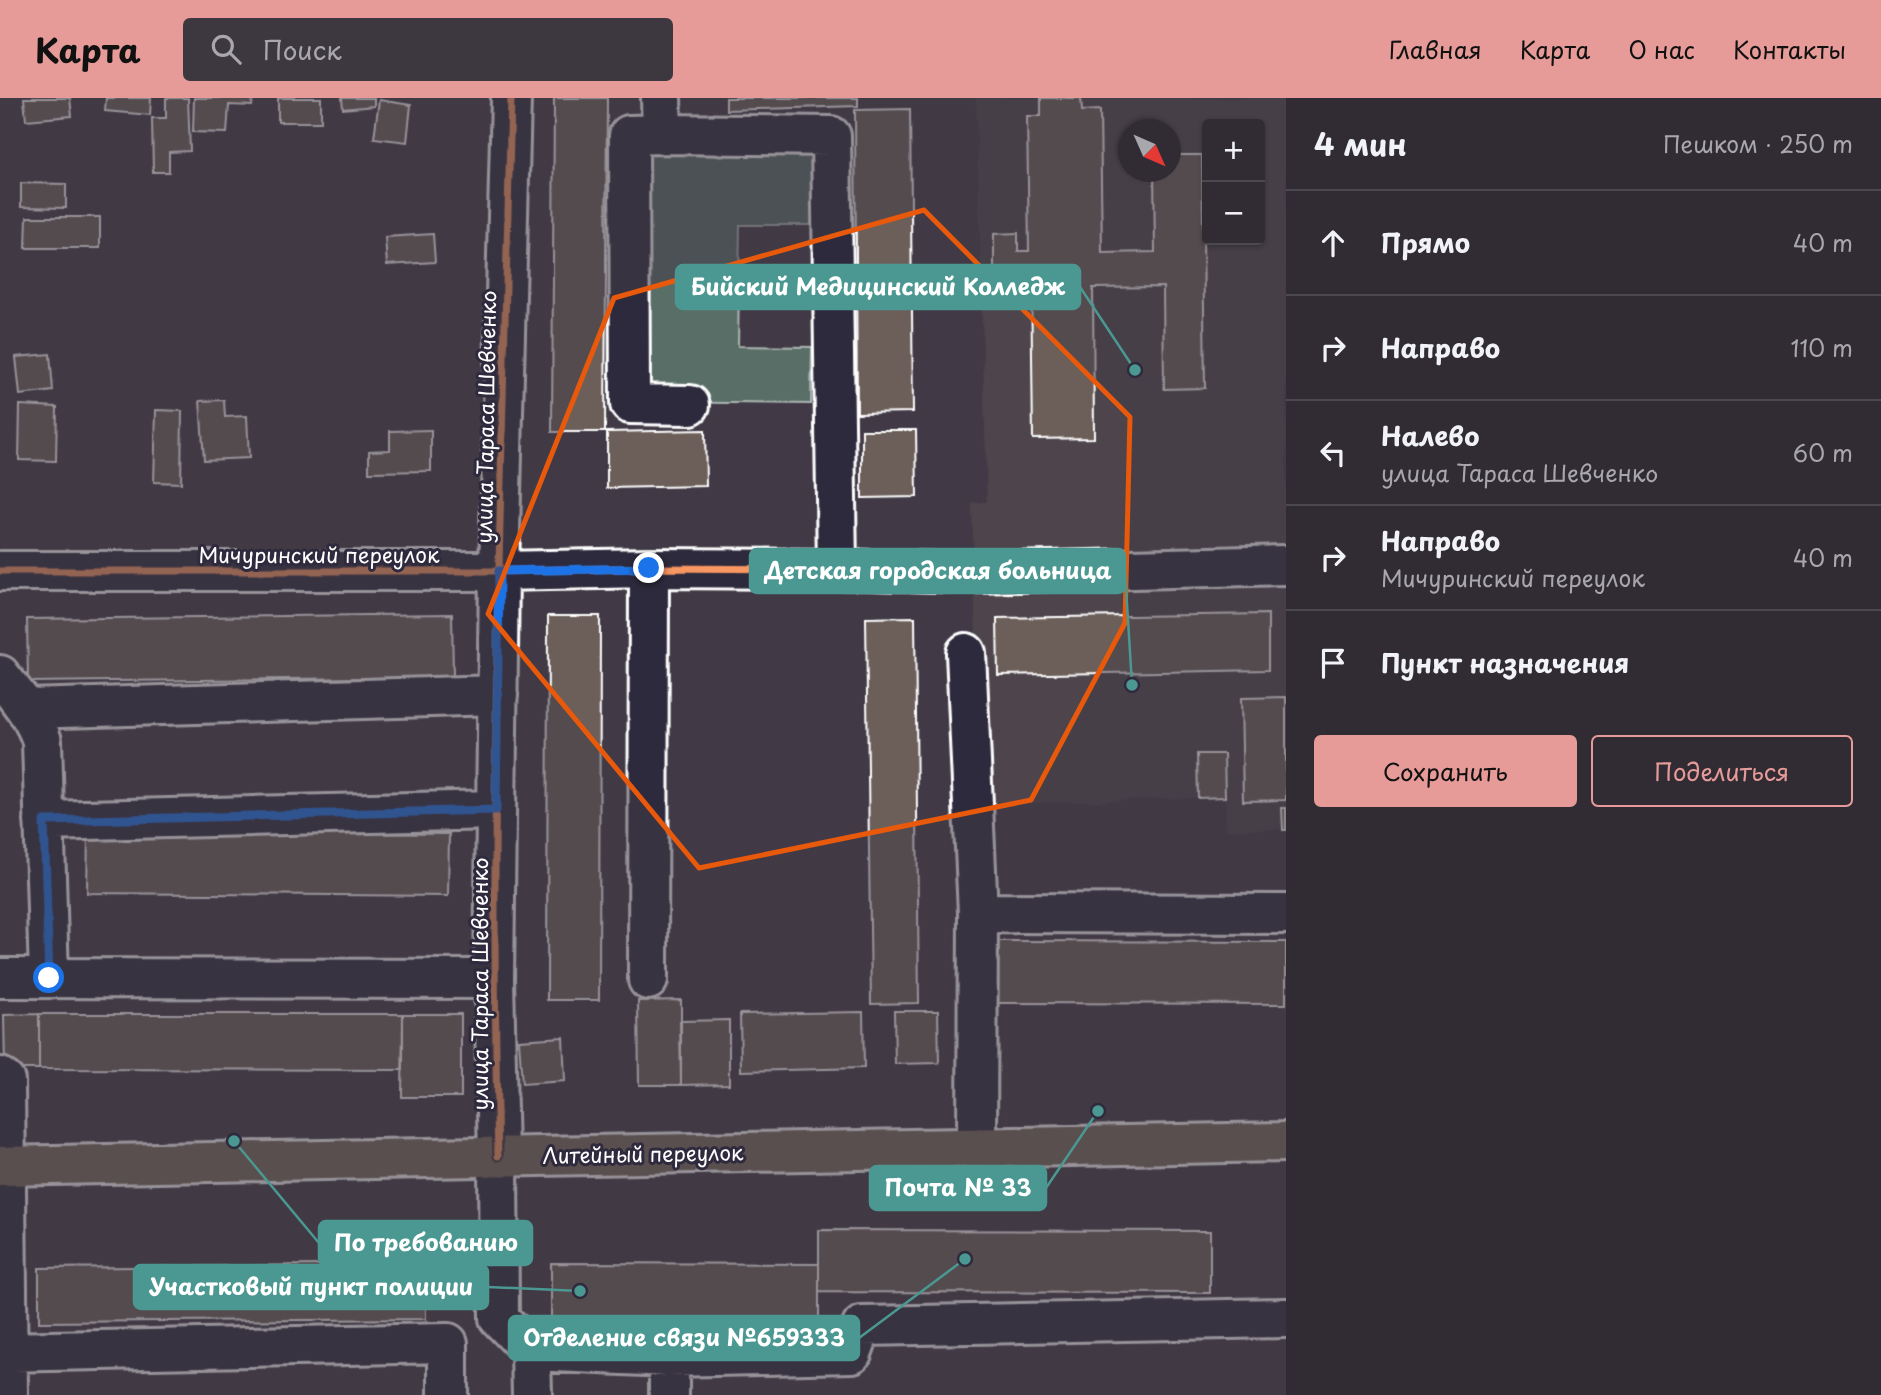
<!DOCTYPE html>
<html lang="ru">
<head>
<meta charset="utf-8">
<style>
  :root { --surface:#312c34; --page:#3d3840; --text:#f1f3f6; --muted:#a8a7ac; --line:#4c484f; --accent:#e69b98 }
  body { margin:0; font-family:"Playpen Sans",sans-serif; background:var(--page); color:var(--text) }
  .controls { position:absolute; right:21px; top:21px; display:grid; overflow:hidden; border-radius:7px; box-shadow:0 2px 5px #0004 }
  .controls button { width:63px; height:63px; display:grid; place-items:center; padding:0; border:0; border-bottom:2px solid var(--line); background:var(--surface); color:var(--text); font:35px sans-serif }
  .compass { position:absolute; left:1118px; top:21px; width:63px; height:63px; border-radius:50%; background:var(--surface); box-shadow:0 2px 5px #0004; rotate:135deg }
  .stop { position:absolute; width:21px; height:21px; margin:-16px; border:5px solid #1a73e8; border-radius:50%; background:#fff }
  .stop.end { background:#1a73e8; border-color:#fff; box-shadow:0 2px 7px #0008 }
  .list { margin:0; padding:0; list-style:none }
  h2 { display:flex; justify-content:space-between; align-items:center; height:91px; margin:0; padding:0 28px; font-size:30px }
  h2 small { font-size:23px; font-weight:400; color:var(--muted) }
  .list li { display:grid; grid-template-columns:46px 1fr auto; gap:21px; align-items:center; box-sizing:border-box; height:105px; padding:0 28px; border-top:2px solid var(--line) }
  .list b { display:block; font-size:26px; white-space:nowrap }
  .list p { margin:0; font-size:23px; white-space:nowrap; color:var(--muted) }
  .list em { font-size:23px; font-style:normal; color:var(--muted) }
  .actions { display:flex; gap:14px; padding:21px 28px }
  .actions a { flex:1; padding:16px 0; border:2px solid var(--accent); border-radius:7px; text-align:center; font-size:24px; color:var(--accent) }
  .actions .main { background:var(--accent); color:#111 }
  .icon { flex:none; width:38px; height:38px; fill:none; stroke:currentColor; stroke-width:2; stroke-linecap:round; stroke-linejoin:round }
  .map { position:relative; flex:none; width:1286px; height:1297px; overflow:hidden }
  header { display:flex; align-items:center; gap:42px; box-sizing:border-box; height:98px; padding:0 35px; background:var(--accent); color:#111 }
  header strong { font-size:33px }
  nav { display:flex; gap:38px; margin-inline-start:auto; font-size:24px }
  .search { width:490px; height:63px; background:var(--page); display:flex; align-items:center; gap:18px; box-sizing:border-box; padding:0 24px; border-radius:7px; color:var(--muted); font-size:26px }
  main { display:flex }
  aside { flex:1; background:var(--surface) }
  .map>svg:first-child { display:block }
</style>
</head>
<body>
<header>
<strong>Карта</strong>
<div class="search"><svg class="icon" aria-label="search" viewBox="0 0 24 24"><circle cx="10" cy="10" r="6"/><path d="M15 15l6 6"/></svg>Поиск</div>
<nav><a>Главная</a><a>Карта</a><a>О нас</a><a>Контакты</a></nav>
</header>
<main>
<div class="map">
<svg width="1286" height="1297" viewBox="0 0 1286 1297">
  <rect width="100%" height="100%" fill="#413a46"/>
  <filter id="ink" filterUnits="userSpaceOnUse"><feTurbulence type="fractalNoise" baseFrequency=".0143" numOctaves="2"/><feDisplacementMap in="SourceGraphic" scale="14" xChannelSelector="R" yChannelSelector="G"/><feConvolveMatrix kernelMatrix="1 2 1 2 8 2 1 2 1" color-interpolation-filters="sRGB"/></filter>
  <g filter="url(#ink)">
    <path fill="#4e454c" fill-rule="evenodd" d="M976,0H1286V731L1226,732L1225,699L981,707L972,405L987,404ZM1207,26H1260V142H1207ZM1128,32H1170V74H1128Z"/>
    <path fill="#5a6e67" stroke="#acb6b3" stroke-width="2" d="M647,47L822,49L821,127H740L738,248L812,249L811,306L644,304Z"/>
    <path fill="#6c5e5a" stroke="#fff" stroke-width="2" d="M24,0H70L72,18L26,22Z
      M106,0H151L150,17L105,13Z
      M166,0H188L190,53L169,54V74H153L152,20H166Z
      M194,0H253L252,8L229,7L227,35L193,34Z
      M278,0H321V24H278Z
      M342,0H374V8L343,11Z
      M554,0H607L605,334H552Z
      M726,0H858V8L726,12Z
      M1041,0H1081L1082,13L1100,12L1102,155L1155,154L1154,74H1170V57H1202L1205,290L1164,291L1163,189L1093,190L1094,340L1033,341L1031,173H1015L1016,191H994V136L1018,135V153H1029L1027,18H1041Z
      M379,2L411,7L407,44L374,40Z
      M910,11L913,314L857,315L855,12Z
      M21,85L66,86V110L21,109Z
      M27,119H100V150H26Z
      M433,136L435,164L387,167L385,139Z
      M50,256L53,293L20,297L16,259Z
      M224,302L225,319L247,318L249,360L204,362L200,303Z
      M20,307L57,309L56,363L19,362Z
      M156,312L182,313L181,385L154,384Z
      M431,332V373L369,374V353L390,352V333Z
      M705,332L706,388L607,390V334Z
      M862,332H916L917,399L862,400Z
      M452,516L453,579L28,584L27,521Z
      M1268,516V572L998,577L997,520Z
      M548,518H600L599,902H547Z
      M915,519L919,905L871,906L866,520Z
      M1286,599V702L1243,703L1241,600Z
      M1197,656H1224L1225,699L1198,700Z
      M1282,710H1286V732H1283Z
      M88,733L449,736L448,798L87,795Z
      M996,843L1286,844V906L995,905Z
      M681,902V987H639L638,903Z
      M894,913H938L939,965L895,966Z
      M863,914L864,970L741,973L740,916Z
      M39,916V971H5L4,917Z
      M39,916H403V972L39,971Z
      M403,916H461V999H402Z
      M729,922V986L681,987L680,923Z
      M563,939L565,983L522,986L519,942Z
      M819,1132L1210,1133V1195L819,1194Z
      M551,1165L819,1166V1223H551Z
      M425,1166L426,1221L39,1224V1170Z"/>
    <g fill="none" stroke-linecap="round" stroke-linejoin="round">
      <g stroke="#fff" stroke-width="44">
        <path id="minor" d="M511,0L499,473L494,881L498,1058L499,1220L531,1253L532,1297
          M661,0L662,36L629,37L630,306L690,307
          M662,36L831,38L837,471
          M0,473H499L649,470L837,471L974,475L1286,467
          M966,555L978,815L977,1048
          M0,577C16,598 34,617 42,643L49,880
          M27,611L498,597
          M44,723L496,712
          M978,815L1286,816
          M0,880L494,881
          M648,882L649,470
          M0,979L5,983L8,1297
          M531,1253L669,1259L852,1255L862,1228L1286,1220
          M0,1254L448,1245V1297
          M669,1297V1259"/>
      </g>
      <g stroke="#fff" stroke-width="44">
        <path id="major" d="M0,1068L1286,1044"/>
      </g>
      <use href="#minor" stroke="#2f2a3d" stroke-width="38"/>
      <use href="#major" stroke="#78695c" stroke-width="38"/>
      <g stroke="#2f2a3d" stroke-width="11">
        <path id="cycleway" d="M0,473H499L649,470L837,471L974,475
          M498,1058C489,705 502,352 511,0"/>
      </g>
      <use href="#cycleway" stroke="#f99763" stroke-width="7"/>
    </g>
  </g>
  <g fill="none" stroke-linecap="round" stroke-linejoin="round" filter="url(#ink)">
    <path stroke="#1a73e8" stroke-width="9" d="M49,880L44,723L496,712L499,473L649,470"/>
  </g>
  <path d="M0 0H1286V1297H0ZM924,112L1130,319L1125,525L1031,702L699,770L488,516L614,200Z" fill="#413a46" fill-opacity=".55" fill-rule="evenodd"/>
  <path fill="none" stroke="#e8590c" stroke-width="5" stroke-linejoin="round" d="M924,112L1130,319L1125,525L1031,702L699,770L488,516L614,200Z"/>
  <g text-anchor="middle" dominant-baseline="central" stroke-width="6" stroke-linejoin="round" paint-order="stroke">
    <g font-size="21" fill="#fff" stroke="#2f2a3d">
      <text transform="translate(485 319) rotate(-89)">улица Тараса Шевченко</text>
      <text x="319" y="456">Мичуринский переулок</text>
      <text transform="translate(479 886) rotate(-90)">улица Тараса Шевченко</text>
      <text transform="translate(643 1055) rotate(-1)">Литейный переулок</text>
    </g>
  </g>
  <path fill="none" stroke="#4b9892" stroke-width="2.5" d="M1135 272L1080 189M1132 587L1125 473M1098 1013L1046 1090M234 1043L319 1145M580 1193L488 1189M965 1161L859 1240"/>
  <g fill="#4b9892" stroke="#2f2a3d" stroke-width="2.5">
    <circle cx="1135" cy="272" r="7"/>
    <circle cx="1132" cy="587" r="7"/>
    <circle cx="1098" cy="1013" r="7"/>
    <circle cx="234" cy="1043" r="7"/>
    <circle cx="580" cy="1193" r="7"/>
    <circle cx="965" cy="1161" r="7"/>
  </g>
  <g fill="#4b9892" stroke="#4b9892" stroke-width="2.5">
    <rect x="676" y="167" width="404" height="44" rx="7"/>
    <rect x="750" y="451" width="375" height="44" rx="7"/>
    <rect x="870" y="1068" width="176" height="44" rx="7"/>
    <rect x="319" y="1123" width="213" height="44" rx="7"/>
    <rect x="134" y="1167" width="354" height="44" rx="7"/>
    <rect x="509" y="1218" width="350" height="44" rx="7"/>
  </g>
  <g font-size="23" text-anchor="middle" font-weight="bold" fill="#fff">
    <text x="878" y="197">Бийский Медицинский Колледж</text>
    <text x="938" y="481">Детская городская больница</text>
    <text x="958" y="1098">Почта № 33</text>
    <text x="426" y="1153">По требованию</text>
    <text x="311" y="1197">Участковый пункт полиции</text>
    <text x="684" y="1248">Отделение связи №659333</text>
  </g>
</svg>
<div class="controls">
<button>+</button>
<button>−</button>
</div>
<svg class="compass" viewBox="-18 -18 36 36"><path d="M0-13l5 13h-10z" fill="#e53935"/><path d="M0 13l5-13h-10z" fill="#a8a7ac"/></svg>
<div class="stop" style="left:49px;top:880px"></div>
<div class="stop end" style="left:649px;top:470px"></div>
</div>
<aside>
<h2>4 мин<small>Пешком · 250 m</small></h2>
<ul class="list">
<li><svg class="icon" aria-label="ahead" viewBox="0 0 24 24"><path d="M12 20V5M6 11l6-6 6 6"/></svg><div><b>Прямо</b></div><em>40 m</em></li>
<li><svg class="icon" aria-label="right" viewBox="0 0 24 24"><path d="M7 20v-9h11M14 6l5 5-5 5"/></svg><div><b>Направо</b></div><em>110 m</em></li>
<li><svg class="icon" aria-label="left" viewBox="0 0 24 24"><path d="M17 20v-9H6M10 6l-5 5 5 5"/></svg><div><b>Налево</b><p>улица Тараса Шевченко</p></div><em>60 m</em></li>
<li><svg class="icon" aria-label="right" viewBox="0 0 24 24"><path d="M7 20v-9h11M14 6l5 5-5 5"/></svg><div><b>Направо</b><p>Мичуринский переулок</p></div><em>40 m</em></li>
<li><svg class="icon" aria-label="arrive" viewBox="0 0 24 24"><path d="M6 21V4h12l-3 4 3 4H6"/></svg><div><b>Пункт назначения</b></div></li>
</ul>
<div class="actions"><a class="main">Сохранить</a><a>Поделиться</a></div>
</aside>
</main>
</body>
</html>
